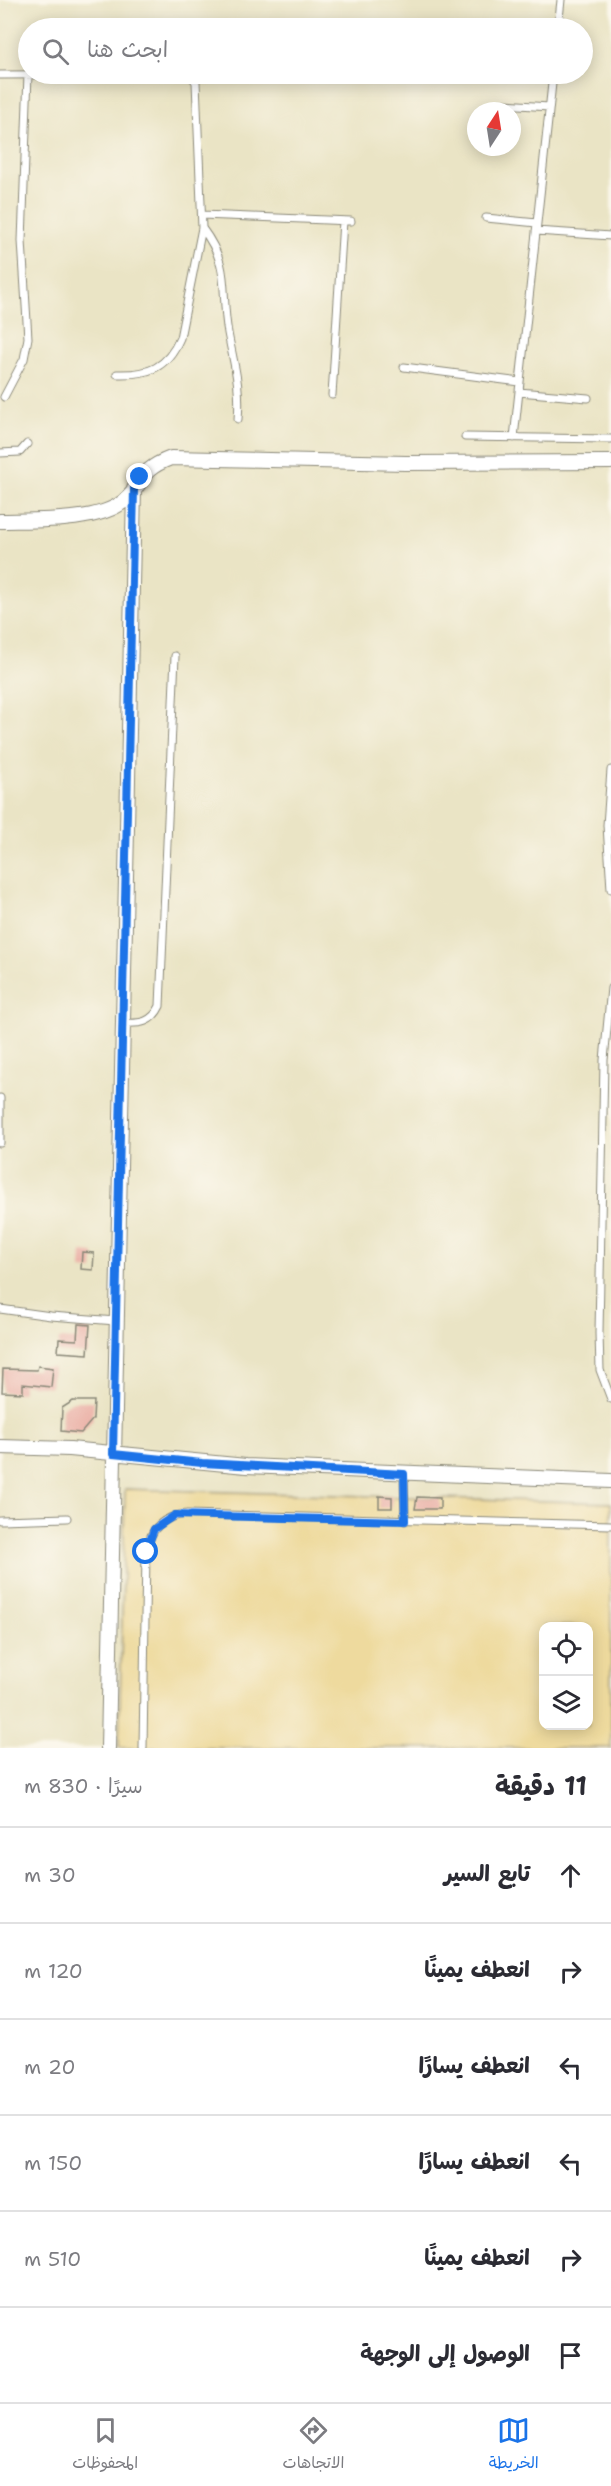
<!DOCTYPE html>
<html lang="ar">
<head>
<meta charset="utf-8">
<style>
  :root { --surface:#fff; --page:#f7f7f7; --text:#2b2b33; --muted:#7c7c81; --line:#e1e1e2; --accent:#1a73e8 }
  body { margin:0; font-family:"Shantell Sans","Playpen Sans Arabic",sans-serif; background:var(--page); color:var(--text); direction:rtl }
  .controls { position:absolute; right:18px; bottom:18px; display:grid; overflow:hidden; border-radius:12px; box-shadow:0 3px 15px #0003 }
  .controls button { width:54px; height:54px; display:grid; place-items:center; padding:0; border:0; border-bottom:2px solid var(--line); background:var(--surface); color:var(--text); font:30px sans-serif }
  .compass { position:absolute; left:467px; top:102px; width:54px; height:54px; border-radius:50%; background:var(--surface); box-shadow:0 3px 15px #0003; rotate:12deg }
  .stop { position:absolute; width:18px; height:18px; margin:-14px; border:4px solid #1a73e8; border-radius:50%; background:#fff }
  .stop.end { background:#1a73e8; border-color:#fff; box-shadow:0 2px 6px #0008 }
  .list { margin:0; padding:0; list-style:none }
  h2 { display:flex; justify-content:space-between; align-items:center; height:78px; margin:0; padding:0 24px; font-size:26px }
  h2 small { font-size:20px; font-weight:400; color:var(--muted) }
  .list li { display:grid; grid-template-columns:39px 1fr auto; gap:18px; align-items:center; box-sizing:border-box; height:96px; padding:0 24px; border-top:2px solid var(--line) }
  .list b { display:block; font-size:22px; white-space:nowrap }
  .list em { font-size:20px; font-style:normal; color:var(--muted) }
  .icon { flex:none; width:33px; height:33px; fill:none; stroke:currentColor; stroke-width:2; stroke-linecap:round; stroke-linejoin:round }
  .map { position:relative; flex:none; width:611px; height:1748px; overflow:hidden; direction:ltr }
  .search { position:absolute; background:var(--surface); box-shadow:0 3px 15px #0003; left:18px; right:18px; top:18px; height:66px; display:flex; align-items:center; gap:15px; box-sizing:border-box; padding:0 21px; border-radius:33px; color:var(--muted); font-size:22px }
  .sheet { height:654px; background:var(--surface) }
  nav { display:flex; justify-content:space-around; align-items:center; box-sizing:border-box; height:84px; border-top:2px solid var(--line); background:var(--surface); font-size:16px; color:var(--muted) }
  nav a { display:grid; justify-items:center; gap:3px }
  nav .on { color:var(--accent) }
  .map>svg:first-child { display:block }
</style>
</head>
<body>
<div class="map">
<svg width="611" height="1748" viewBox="0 0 611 1748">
  <rect width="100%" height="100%" fill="#fbf7ec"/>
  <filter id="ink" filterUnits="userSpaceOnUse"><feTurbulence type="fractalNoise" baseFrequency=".0167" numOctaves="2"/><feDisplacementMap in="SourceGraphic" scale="12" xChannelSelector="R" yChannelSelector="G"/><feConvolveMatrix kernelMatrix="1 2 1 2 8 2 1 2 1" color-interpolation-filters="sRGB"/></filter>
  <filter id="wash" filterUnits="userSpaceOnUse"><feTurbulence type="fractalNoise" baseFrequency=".008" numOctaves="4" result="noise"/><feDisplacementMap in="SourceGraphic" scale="24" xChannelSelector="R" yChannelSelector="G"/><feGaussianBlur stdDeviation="1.35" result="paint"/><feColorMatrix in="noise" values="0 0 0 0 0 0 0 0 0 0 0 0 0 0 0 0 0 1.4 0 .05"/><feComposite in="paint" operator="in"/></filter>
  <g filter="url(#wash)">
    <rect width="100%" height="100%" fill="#eae4c5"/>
    <path fill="#eeda9e" stroke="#8c8264" stroke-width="1.5" fill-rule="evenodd" d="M125,1489L611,1503V1748H119ZM544,1626H588V1726H544Z"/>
    <g id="blocks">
      <path fill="#ebb2a8" d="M82,1252L94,1253L93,1270L81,1269Z
        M78,1324L90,1325L88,1354L58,1352L59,1339L77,1340Z
        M38,1366L53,1368L51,1387L23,1384V1393L2,1392L3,1369L37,1370Z
        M73,1401H94L93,1419L81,1433L61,1431L62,1408Z
        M379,1496L392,1497V1508H379Z
        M417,1497L440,1498V1509H415Z"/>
    </g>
  </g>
  <g filter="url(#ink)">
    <use href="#blocks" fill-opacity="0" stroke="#8a8878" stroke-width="1.5"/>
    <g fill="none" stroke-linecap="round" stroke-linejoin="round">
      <g stroke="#8a8878" stroke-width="9">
        <path id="lane" d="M558,28L561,0
          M0,75L178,74L192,77L196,82L202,228L180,338C167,368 149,375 117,374
          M504,104L549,107
          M202,215L351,221
          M486,218L537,223
          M202,228C232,268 220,289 228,333C234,365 241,386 238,419
          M536,231L611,236
          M404,367L520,382
          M519,392L588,398
          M332,395L343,221
          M4,397L24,359L28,338L22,241L28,74
          M465,437L611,439
          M514,438L553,74
          M0,453L20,452L27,444
          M611,770L607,825L611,889
          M611,988L604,1060L599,1333L600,1370L611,1399
          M123,1023C140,1024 152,1023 160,1006L175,656
          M0,1098V1143
          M0,1309L51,1316L116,1321
          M404,1474L405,1521
          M0,1520L67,1518
          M143,1748L146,1552C150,1528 163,1516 187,1514L611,1525"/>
      </g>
      <g stroke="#8a8878" stroke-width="16">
        <path id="street" d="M0,521C33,520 98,523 124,501C146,483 136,471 171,458L406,463L611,462
          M0,1447L70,1449L246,1466L611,1481
          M108,1748L134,489"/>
      </g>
      <use href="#lane" stroke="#fff" stroke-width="7"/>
      <use href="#street" stroke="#fff" stroke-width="14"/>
    </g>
  </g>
  <g fill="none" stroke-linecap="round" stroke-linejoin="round" filter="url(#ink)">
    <path stroke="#1a73e8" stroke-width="8" d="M140,477L134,489L113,1454L202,1463L404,1474L405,1521L175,1515L154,1529L146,1552"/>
  </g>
</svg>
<div class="controls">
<button><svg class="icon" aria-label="locate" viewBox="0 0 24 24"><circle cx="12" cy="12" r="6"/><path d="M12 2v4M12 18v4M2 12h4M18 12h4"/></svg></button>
<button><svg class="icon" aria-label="layers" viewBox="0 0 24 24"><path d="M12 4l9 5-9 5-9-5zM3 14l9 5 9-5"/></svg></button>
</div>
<svg class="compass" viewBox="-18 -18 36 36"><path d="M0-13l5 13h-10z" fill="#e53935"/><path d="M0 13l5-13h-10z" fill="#7c7c81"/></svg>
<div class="stop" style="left:146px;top:1552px"></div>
<div class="stop end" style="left:140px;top:477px"></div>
<div class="search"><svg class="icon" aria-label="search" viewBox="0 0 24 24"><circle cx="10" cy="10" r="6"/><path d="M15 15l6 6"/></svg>ابحث هنا</div>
</div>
<section class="sheet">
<h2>11 دقيقة<small>سيرًا · 830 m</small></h2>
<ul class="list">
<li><svg class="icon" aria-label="ahead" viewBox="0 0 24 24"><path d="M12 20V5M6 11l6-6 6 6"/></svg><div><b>تابع السير</b></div><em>30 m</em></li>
<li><svg class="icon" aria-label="right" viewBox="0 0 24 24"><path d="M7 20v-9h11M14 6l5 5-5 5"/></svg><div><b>انعطف يمينًا</b></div><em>120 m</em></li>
<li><svg class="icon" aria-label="left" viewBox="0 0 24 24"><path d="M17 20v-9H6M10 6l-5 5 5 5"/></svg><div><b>انعطف يسارًا</b></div><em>20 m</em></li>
<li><svg class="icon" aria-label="left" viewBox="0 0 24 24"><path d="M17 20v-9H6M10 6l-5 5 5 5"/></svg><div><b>انعطف يسارًا</b></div><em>150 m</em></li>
<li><svg class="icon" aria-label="right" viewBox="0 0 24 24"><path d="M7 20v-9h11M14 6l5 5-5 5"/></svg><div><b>انعطف يمينًا</b></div><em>510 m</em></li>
<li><svg class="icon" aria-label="arrive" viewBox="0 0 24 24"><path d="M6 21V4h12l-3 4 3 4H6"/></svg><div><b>الوصول إلى الوجهة</b></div></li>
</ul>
</section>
<nav>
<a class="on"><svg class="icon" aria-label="map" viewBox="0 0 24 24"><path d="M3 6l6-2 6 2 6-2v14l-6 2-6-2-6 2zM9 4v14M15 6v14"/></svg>الخريطة</a>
<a><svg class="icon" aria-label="directions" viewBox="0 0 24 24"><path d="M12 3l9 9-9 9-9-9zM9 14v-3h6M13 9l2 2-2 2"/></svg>الاتجاهات</a>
<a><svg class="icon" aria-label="saved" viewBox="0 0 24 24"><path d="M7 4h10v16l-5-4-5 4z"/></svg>المحفوظات</a>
</nav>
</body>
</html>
